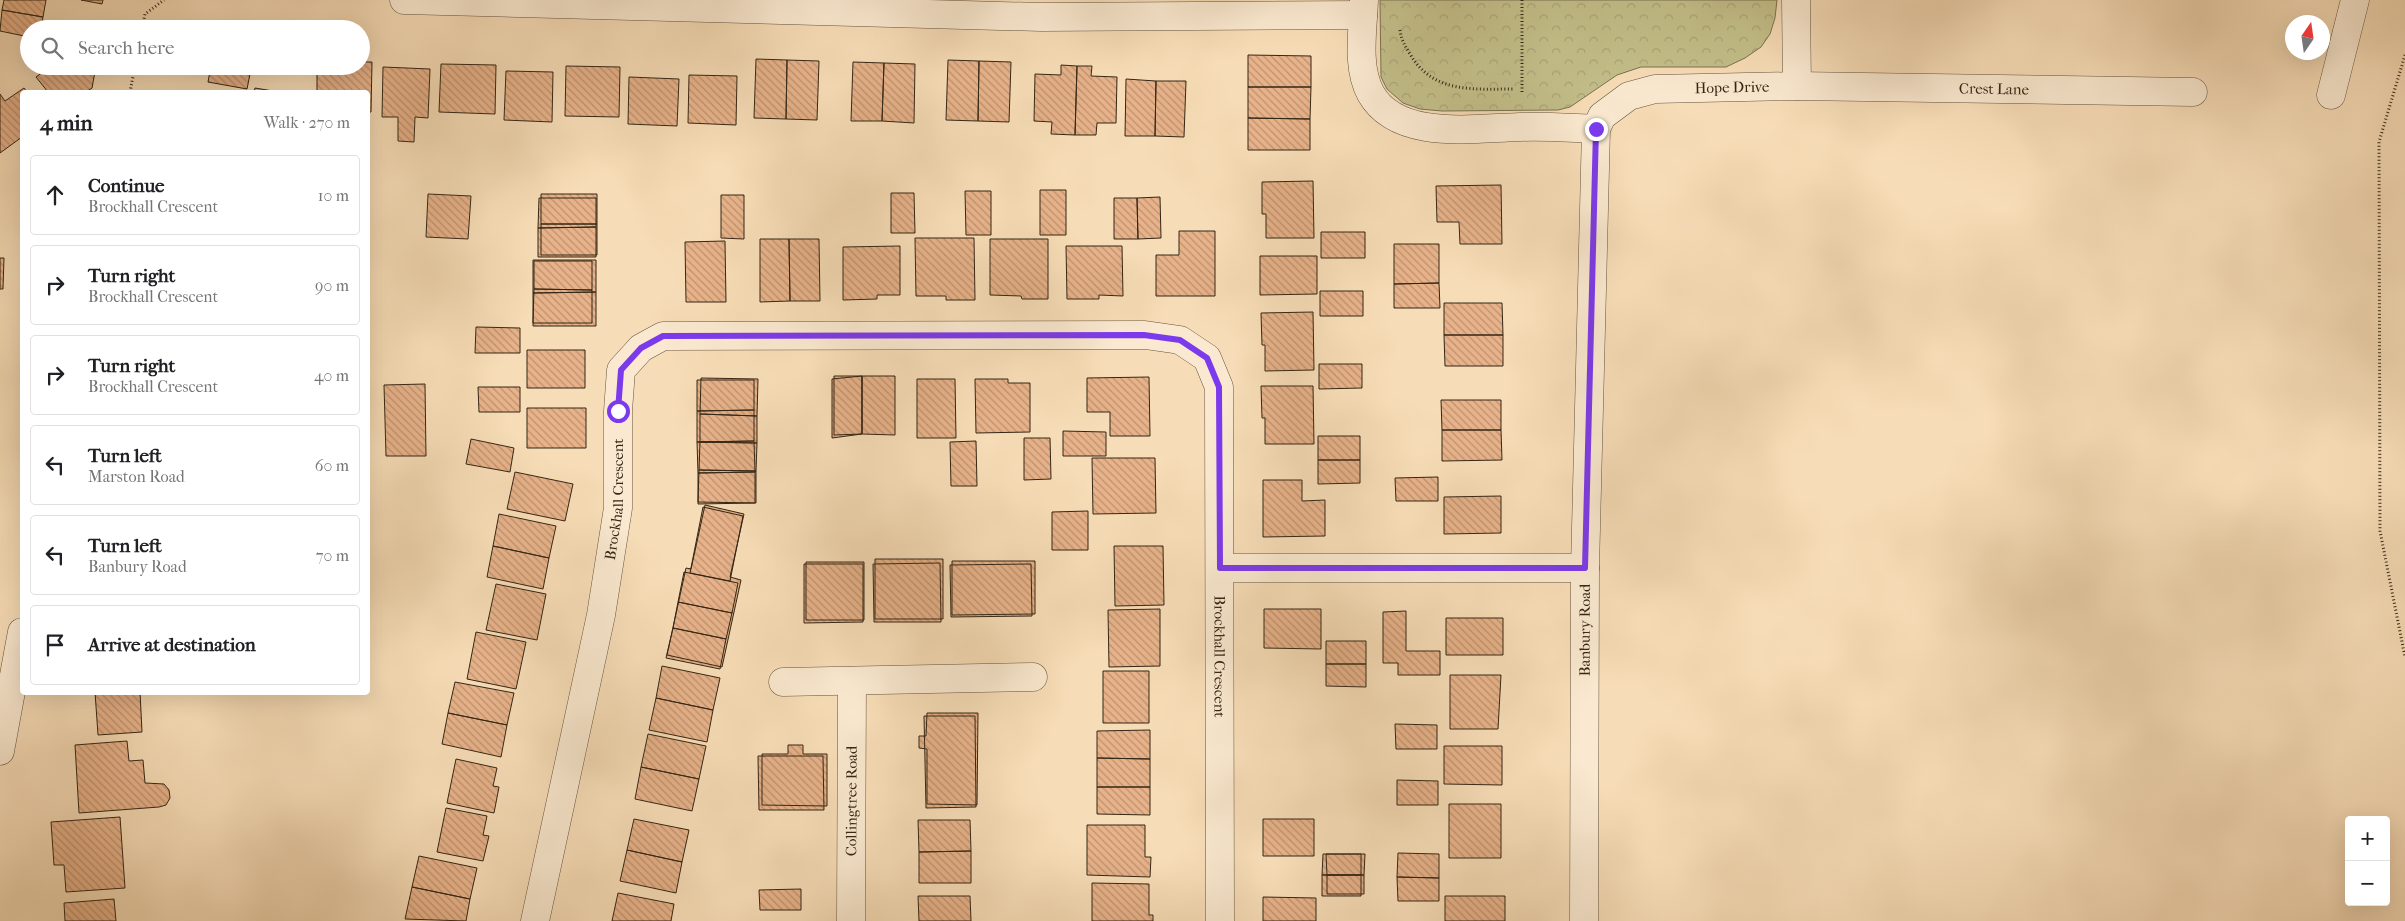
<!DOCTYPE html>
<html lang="en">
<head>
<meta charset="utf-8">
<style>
  :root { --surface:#fff; --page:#f6f6f6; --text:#202124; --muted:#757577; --line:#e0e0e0 }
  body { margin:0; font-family:"IM FELL French Canon",serif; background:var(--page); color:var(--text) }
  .controls { position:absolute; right:15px; bottom:15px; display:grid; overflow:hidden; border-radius:5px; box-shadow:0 5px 20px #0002 }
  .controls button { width:45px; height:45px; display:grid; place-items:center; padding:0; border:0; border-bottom:1px solid var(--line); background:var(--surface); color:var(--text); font:25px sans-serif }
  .compass { position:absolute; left:2285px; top:15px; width:45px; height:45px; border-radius:50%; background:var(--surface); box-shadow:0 5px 20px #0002; rotate:13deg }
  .stop { position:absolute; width:15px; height:15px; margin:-11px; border:4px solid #7c3aed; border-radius:50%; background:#fff }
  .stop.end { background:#7c3aed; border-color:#fff; box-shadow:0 1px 5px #0008 }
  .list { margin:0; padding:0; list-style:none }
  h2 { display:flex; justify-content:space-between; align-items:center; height:65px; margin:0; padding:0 20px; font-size:21px }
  h2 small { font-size:16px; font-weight:400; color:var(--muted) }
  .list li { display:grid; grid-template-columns:32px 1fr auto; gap:15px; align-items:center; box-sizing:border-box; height:80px; margin:0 10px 10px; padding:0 10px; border:1px solid var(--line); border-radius:5px }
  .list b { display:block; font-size:19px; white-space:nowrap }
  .list p { margin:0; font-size:16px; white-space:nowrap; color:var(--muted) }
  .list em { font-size:16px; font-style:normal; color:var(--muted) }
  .icon { flex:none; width:28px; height:28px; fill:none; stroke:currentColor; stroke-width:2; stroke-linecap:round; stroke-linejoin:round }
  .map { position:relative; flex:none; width:2405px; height:921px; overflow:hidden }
  .search { position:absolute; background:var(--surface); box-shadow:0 5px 20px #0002; left:20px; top:20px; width:350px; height:55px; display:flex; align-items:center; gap:12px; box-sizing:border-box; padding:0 18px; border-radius:28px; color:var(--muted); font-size:19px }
  .panel { position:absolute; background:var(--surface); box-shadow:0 5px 20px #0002; left:20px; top:90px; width:350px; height:605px; border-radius:5px }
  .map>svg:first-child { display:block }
</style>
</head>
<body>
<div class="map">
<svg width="2405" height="921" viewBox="0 0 2405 921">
  <defs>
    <pattern id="park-crowns" width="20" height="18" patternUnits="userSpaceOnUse" patternTransform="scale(1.25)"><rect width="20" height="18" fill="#c3bf8a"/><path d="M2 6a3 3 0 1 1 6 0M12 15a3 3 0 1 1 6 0" fill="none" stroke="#a8a476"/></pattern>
    <pattern id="building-back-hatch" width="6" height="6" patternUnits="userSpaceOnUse" patternTransform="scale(1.25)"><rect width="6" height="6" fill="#e8b38a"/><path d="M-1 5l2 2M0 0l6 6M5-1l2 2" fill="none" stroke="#bd9170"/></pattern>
  </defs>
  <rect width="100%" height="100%" fill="#f7ddb7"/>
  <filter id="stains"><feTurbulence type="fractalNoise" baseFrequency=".004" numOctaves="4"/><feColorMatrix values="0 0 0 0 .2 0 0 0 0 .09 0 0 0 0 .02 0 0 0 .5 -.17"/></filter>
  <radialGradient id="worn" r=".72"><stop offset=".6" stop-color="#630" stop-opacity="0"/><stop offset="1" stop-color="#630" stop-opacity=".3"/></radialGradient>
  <path fill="url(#park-crowns)" stroke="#7c7250" d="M1380,0H1777L1775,18L1770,34L1761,47L1745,58L1726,67H1641L1617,75L1570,107L1558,110L1442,111L1420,109L1403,103L1387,89L1381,77Z"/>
  <path fill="url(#building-back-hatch)" stroke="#342615" d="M4,0H46L43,17L2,10Z
    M81,0H103L102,4Z
    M2,10L43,17L41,29H29V37L0,31Z
    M1248,55L1311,56V87H1248Z
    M756,59L787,60L786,119L754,118Z
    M787,60L819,61L817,120L786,119Z
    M948,60L979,61L978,121L946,120Z
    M979,61L1011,62L1009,122L978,121Z
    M361,62H372L371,112H368V92H317V66H361Z
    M853,62L884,63L882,121H851Z
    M884,63L915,64L914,123L882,121Z
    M441,64L496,65L495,114L439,112Z
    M1061,65L1077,66L1075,135L1051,134L1052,122L1034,121L1035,74L1061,75Z
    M51,66H96L92,88L86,92H48L36,77Z
    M211,66H271L270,72L251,69L247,89L208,82Z
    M566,66L620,67L619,117L565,116Z
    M1077,66H1092L1091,76L1117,77L1116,123H1097L1096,135H1075Z
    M383,67L430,69L428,118L415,117L414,142L398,141V117H382Z
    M506,71L553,72L552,122L504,120Z
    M689,75L737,76L736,125L688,123Z
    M629,77L679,79L677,126L628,124Z
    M1126,79L1156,81L1155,136H1125Z
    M1156,81H1186L1184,137L1155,136Z
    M1248,87H1311L1310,119L1248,118Z
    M24,88L27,92H22V137L0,153V94L5,101Z
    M255,88L279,92H254Z
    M1248,118L1310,119V150H1248Z
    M1313,181L1314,238H1266V214H1262V182Z
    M1501,185L1502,244H1460L1459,222H1437L1436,186Z
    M1040,190H1066V235H1040Z
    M965,191H991V235H966Z
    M891,193H914L915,233H891Z
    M428,194L471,196L468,239L426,237Z
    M541,194H597V224H541Z
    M721,195H744V239L721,238Z
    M1160,197L1161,238L1138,239L1137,198Z
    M539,198H596V227L538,228Z
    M1114,198H1137L1138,239H1114Z
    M541,224H597V255H541Z
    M596,227V257H538V228Z
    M1179,231H1215V296H1156V255H1179Z
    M1321,232H1365V258H1321Z
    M915,238H974L975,300H946V296H916Z
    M760,239H789L790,301L760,302Z
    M789,239H819L820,301H790Z
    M990,239H1048V299H1022L1021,296L990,295Z
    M725,241L726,302H686L685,242Z
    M1394,244H1439V283L1394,284Z
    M900,246V295H877V299L843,300V247Z
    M1066,246H1122L1123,296L1099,295V299H1067Z
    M1260,256H1317V294L1260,295Z
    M0,258H4L3,289H0Z
    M533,260H596V292L533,293Z
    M534,261H592V290L534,289Z
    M1439,283L1440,308H1394V284Z
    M534,289L592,290V323H533Z
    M1320,291H1363V316H1320Z
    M596,292V326H533V293Z
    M1444,303H1502L1503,335H1444Z
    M1313,312L1314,370L1265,371V345H1262L1261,313Z
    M476,327L520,328V353H475Z
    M1444,335H1503V366H1445Z
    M527,350H585V388H527Z
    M1319,364H1362V388L1319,389Z
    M834,376H862V434L834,435Z
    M862,376V434L832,438V379Z
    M862,376H895V435L862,434Z
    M1149,377L1150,436H1110V412H1087V378Z
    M701,378L758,379L757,416L700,414Z
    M917,379H955L956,438H917Z
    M975,379H1008V383H1030V432L976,433Z
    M697,380H754V410L697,411Z
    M425,384L426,456H386L384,385Z
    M1261,386H1313L1314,444H1265V418H1262Z
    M478,387H520V412H479Z
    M1441,400H1501V430H1442Z
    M527,408H586V448H527Z
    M754,410V441L697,442V411Z
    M700,414L757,416V443L700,442Z
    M1442,430H1501L1502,460L1442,461Z
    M1063,431L1106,432V456H1063Z
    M1318,436H1360V460H1318Z
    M1024,438H1050L1051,479L1024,480Z
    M471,439L514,448L510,472L466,464Z
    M754,441L755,472L698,473L697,442Z
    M976,441L977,486H951L950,442Z
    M700,442L757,443L756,471L699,470Z
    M1092,458H1155L1156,513L1093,514Z
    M1318,460H1360V483L1318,484Z
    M699,470L756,471V503L698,502Z
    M515,472L573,484L565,521L507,509Z
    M755,472V503L698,504V473Z
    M1438,477V501H1396L1395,478Z
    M1263,480H1302V501L1325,500V536L1263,537Z
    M1501,496V533L1444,534V497Z
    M705,505L744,514L730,577L741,580L722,667L667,655L686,568L691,569Z
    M703,507L743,516L730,581L690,573Z
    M1088,511V550H1052V512Z
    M499,514L556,526L549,558L493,546Z
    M493,546L549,558L543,589L487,577Z
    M1114,546H1163L1164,605L1115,606Z
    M875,559H943V619H875Z
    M952,561H1035V614L952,615Z
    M806,562H864V620H806Z
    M940,563L941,622H874L873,564Z
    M804,564H863V622L804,623Z
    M1031,564L1032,616L951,617L950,565Z
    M684,572L738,583L732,613L678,602Z
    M496,584L546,594L537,640L486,630Z
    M678,602L732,613L726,639L673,628Z
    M1160,609V666L1109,667L1108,610Z
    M1264,609H1321V649L1264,648Z
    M1406,611V651H1440V675H1398V663H1383V612Z
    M1446,618H1503V655H1446Z
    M673,628L726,639L720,669L666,658Z
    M476,632L526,642L516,689L467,679Z
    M1326,641H1366V664H1326Z
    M1326,664H1366V687L1326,686Z
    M662,666L720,678L713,710L656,698Z
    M1103,671H1149V723H1103Z
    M1450,675H1501L1498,729H1450Z
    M455,682L514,693L507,725L448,713Z
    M95,692H140L142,732L98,735Z
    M656,698L713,710L707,742L649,730Z
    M448,713L507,725L501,757L442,744Z
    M927,713H978L977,805L927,804V749L919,748V736H926Z
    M924,716H975L976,807L926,808Z
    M1395,724L1437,725V749H1396Z
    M1150,730V759L1097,758V731Z
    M648,734L706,746L699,779L641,767Z
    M127,741L129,761L143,760L145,783L164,784L169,790L170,798L166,805L159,807L79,813L75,745Z
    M788,745H803V754H827V806L762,805V754H788Z
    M1444,746H1502V785L1444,784Z
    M758,756H823L824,810H759Z
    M1097,758L1150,759V787H1097Z
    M456,759L497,768L493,786L499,787L494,813L447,803Z
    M641,767L699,779L692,811L635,799Z
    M1397,780L1438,781V805H1397Z
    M1097,787H1150V815L1097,814Z
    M1449,804H1501V858H1449Z
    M446,808L487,816L483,835L489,836L483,861L437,852Z
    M120,817L125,888L66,892L64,865H54L51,822Z
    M634,819L689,830L682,862L627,850Z
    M1263,819H1314V856H1263Z
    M918,820H970L971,851L919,852Z
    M1087,825H1145V857H1151L1150,877L1087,875Z
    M627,850L682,862L676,893L620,881Z
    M971,851V883H919V852Z
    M1398,853L1439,854V878L1397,877Z
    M1323,854H1361V875H1322Z
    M1326,854H1365L1364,875H1327Z
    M419,856L477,868L470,899L412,887Z
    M1322,875H1361V896H1322Z
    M1327,875H1364V894H1327Z
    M1397,877L1439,878V901H1398Z
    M1092,883L1149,884V915H1153V921H1092Z
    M412,887L470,899L466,921L405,919Z
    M801,889V910H760L759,890Z
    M618,893L674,904L671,921H612Z
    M918,896H970L971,921H919Z
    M1445,896H1505V921H1445Z
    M1263,897L1316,898V921H1263Z
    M114,899L116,921H65L64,903Z"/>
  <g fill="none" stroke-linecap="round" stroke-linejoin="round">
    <g stroke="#65543e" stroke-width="29">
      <g id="street">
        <path d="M404,0L1041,17L1363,15"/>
        <path d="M1364,0C1363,30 1356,67 1371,94C1398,141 1474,128 1520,127C1545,126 1570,128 1596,129"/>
        <path d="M1796,0L1797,86"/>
        <path d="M2331,95L2355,0"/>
        <path d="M1220,568H1585"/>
        <path d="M783,682L1033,677"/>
        <path d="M0,751L22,632"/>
        <path id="s1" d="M535,921L601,615L618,508V411L621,370L641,348L663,336L1145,335L1180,340L1207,358L1219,387L1220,921"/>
        <path id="s2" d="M851,921L852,681"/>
        <path id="s3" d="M1584,921L1585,568L1596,129L1602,116L1629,96L1655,89L1797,86L2193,92"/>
      </g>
    </g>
    <path stroke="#342615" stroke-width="3" stroke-dasharray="1 2.5" stroke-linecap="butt" d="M1522,0V92
      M142,29L145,14L164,0
      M1400,30C1401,39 1405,46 1410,54C1433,94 1474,89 1514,89
      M2405,55L2379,142L2380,531L2405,657
      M130,92L135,66"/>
    <use href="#street" stroke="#fae9d0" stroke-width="28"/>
  </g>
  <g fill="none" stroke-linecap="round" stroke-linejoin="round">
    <path stroke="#7c3aed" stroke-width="6" d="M618,411L621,370L641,348L663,336L1144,335L1180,340L1207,358L1219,387L1220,568H1585L1596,129"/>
  </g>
  <g text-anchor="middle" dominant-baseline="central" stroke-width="5" stroke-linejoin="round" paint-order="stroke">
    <g font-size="15" fill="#342615" stroke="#fae9d0">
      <text stroke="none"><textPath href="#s3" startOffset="944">Hope Drive</textPath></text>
      <text stroke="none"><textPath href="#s3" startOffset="1206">Crest Lane</textPath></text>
      <text stroke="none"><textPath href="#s1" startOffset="430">Brockhall Crescent</textPath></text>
      <text stroke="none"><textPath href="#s3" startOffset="291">Banbury Road</textPath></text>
      <text stroke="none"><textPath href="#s1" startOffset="1465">Brockhall Crescent</textPath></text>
      <text stroke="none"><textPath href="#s2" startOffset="120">Collingtree Road</textPath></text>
    </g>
  </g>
  <rect width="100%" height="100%" filter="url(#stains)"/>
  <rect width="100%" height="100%" fill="url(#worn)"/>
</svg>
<div class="controls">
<button>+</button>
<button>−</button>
</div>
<svg class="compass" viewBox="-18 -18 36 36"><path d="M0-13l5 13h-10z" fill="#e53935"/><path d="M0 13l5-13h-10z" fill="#757577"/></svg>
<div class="stop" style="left:618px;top:411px"></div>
<div class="stop end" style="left:1596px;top:129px"></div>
<div class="search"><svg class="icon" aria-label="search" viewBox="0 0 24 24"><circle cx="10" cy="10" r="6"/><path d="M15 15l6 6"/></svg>Search here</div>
<section class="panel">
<h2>4 min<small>Walk · 270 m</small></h2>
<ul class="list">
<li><svg class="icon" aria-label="ahead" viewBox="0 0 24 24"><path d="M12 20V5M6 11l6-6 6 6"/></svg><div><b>Continue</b><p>Brockhall Crescent</p></div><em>10 m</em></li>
<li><svg class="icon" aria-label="right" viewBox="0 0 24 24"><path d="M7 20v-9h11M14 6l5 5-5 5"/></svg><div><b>Turn right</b><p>Brockhall Crescent</p></div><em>90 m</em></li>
<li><svg class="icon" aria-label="right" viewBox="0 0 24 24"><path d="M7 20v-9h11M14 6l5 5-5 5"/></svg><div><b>Turn right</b><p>Brockhall Crescent</p></div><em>40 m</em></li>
<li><svg class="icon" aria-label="left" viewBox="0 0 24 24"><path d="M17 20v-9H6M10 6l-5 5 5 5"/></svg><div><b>Turn left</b><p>Marston Road</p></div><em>60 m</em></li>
<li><svg class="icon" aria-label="left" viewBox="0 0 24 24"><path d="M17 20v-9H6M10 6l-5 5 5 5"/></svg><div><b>Turn left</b><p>Banbury Road</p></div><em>70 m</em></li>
<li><svg class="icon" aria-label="arrive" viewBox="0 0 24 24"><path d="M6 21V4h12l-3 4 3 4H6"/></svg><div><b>Arrive at destination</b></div></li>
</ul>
</section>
</div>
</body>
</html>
